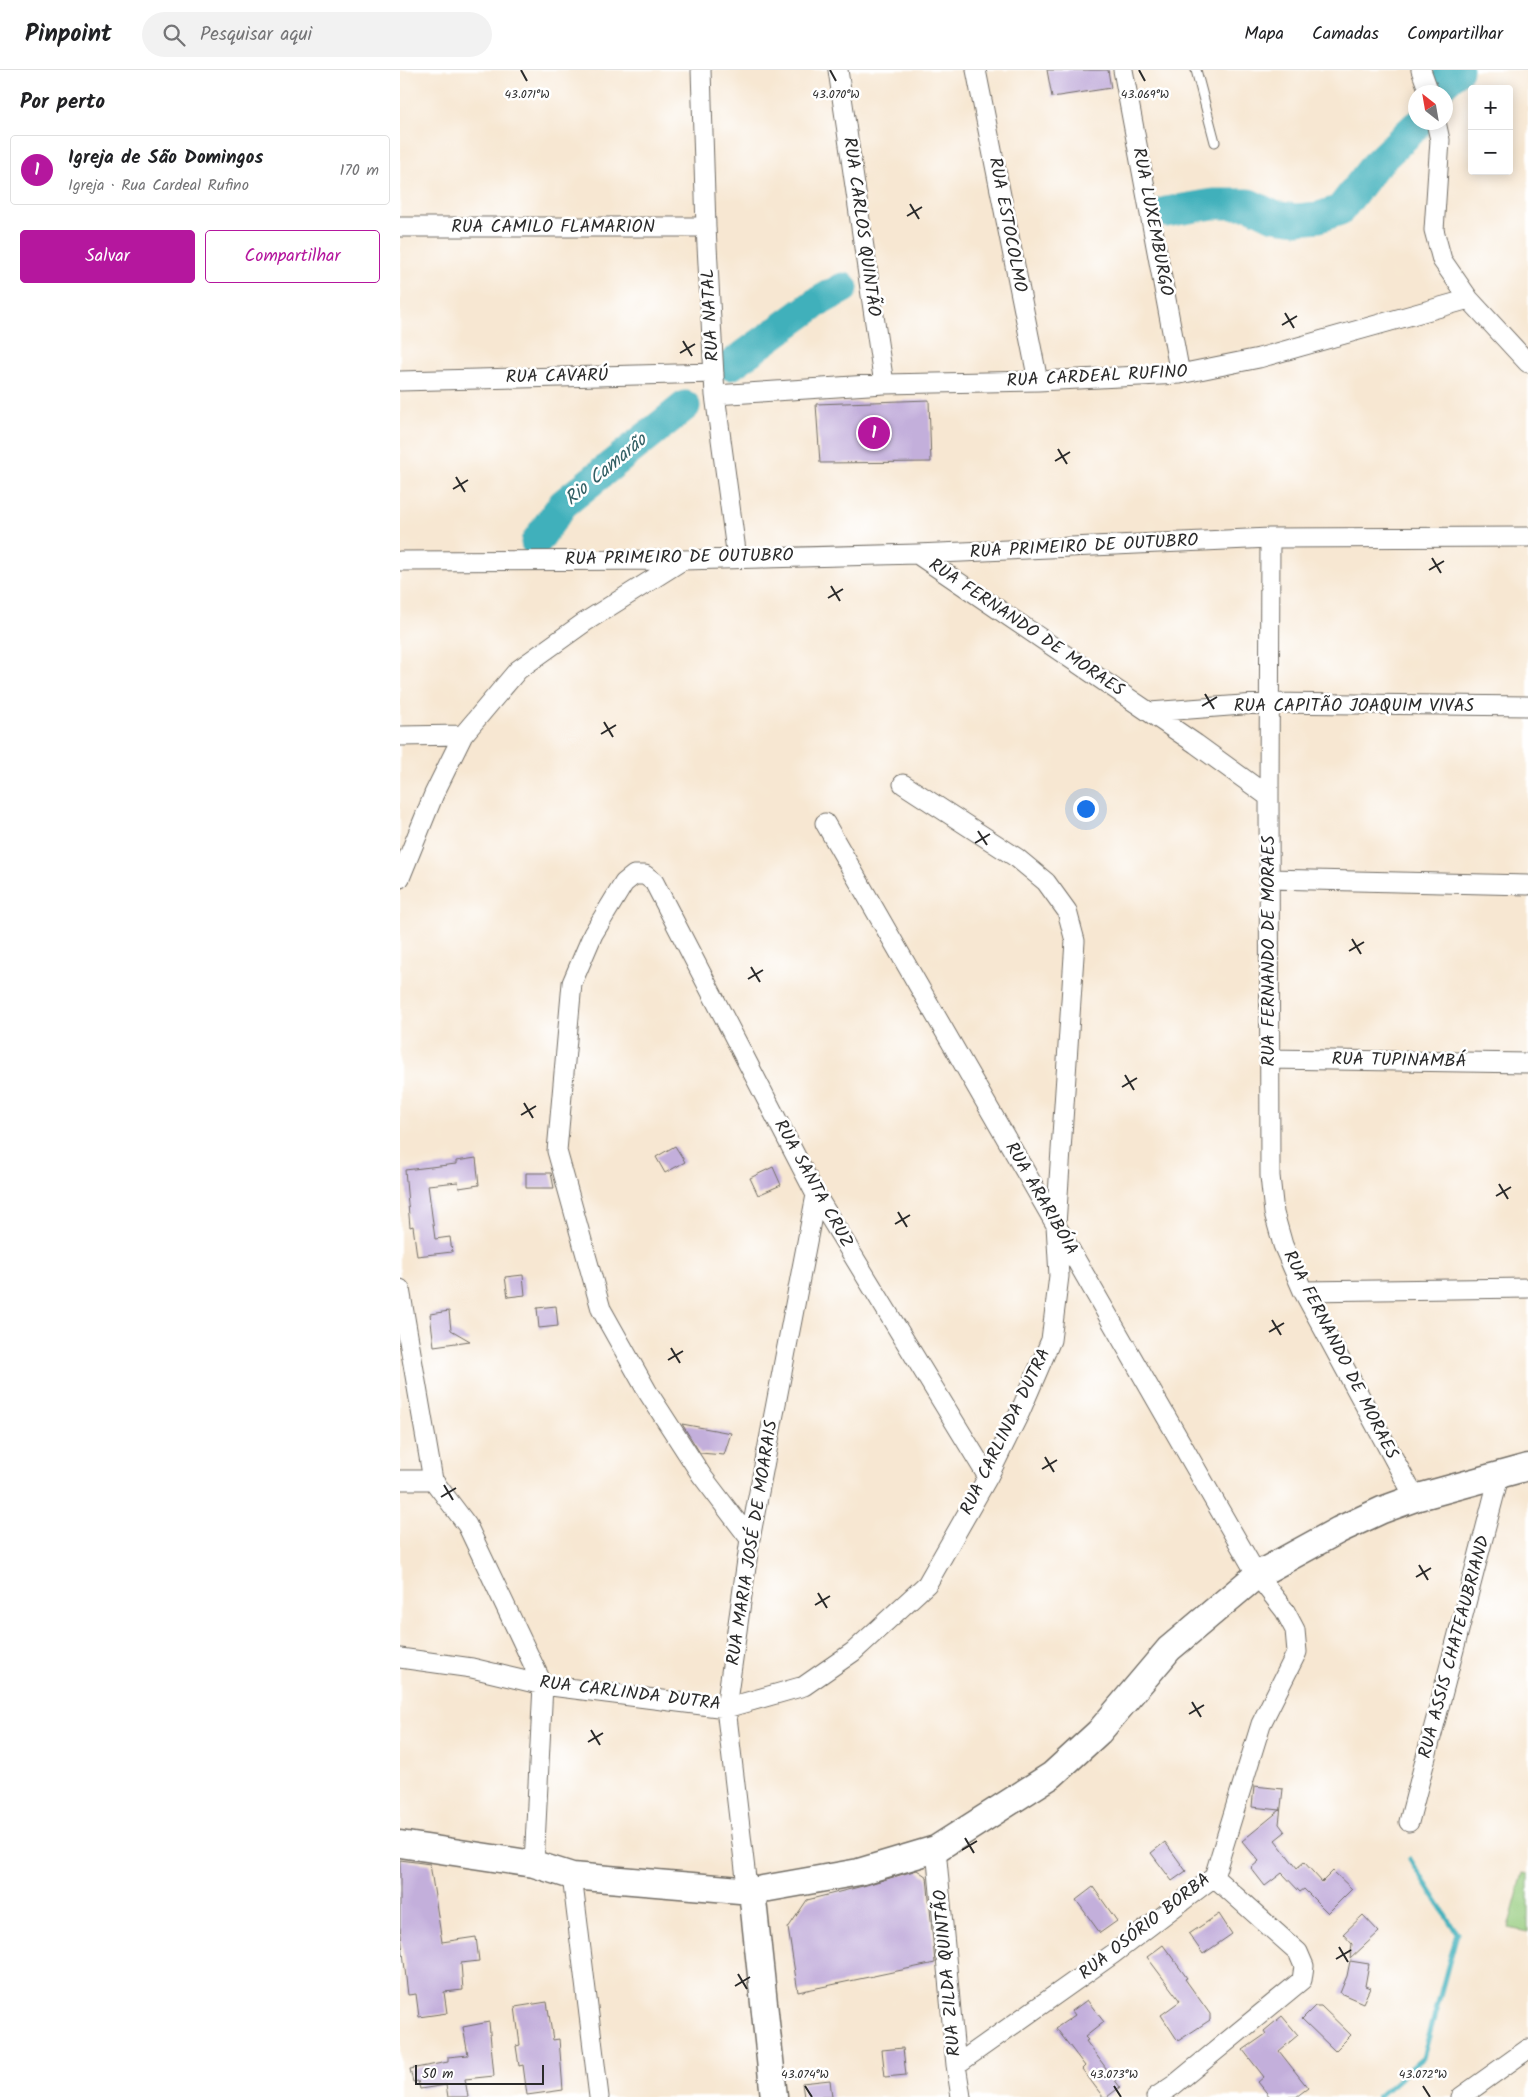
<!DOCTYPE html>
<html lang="pt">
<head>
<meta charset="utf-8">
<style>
  :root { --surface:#fff; --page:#f2f2f2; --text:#202124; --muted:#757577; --line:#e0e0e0; --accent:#b5179e }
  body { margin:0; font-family:Kalam,sans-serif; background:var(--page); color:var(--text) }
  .controls { position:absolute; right:15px; top:15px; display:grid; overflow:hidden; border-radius:5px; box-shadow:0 2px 12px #0003 }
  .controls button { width:45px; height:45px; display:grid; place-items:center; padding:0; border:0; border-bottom:1px solid var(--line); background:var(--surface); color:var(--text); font:25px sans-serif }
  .compass { position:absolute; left:1008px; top:15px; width:45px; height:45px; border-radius:50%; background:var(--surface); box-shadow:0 2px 12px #0003; rotate:329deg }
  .scale { position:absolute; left:15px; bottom:12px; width:129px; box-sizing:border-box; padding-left:5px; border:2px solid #2b2b2b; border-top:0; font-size:14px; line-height:18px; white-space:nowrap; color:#2b2b2b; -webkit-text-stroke:4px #fff; paint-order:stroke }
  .you { position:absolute; left:685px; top:738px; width:18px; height:18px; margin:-12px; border:4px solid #fff; border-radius:50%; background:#1a73e8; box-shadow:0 0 0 8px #1a73e833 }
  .badge { display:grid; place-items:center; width:32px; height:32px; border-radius:50%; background:var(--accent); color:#fff; font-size:16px; font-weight:700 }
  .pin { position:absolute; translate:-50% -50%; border:2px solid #fff; box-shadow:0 1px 5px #0006 }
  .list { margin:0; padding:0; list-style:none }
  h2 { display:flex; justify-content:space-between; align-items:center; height:65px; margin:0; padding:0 20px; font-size:21px }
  h2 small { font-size:16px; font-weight:400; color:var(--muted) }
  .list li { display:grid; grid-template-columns:32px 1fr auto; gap:15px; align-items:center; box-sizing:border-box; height:70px; margin:0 10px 10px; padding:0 10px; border:1px solid var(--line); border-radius:5px }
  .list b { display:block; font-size:19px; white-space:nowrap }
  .list p { margin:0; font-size:16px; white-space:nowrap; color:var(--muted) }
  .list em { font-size:16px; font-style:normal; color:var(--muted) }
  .actions { display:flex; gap:10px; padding:15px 20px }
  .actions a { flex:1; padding:11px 0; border:1px solid var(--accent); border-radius:5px; text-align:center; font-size:18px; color:var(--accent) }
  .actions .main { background:var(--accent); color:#fff }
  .icon { flex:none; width:28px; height:28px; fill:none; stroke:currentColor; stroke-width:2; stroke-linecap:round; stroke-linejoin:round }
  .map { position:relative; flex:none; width:1128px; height:2027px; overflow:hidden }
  header { display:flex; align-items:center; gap:30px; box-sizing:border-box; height:70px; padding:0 25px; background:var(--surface); border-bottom:1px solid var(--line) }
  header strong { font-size:24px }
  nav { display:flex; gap:28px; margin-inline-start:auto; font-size:18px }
  .search { width:350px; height:45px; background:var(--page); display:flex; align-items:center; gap:12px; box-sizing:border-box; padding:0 18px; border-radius:28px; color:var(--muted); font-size:19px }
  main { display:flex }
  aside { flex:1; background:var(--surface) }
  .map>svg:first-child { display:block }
</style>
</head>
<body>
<header>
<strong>Pinpoint</strong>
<div class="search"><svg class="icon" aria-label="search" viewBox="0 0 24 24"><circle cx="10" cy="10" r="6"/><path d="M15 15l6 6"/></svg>Pesquisar aqui</div>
<nav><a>Mapa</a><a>Camadas</a><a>Compartilhar</a></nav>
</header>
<main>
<aside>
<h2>Por perto<small></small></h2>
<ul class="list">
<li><span class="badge">1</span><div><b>Igreja de São Domingos</b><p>Igreja · Rua Cardeal Rufino</p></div><em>170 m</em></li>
</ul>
<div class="actions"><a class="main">Salvar</a><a>Compartilhar</a></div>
</aside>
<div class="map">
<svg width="1128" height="2027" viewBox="0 0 1128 2027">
  <rect width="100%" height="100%" fill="#fff"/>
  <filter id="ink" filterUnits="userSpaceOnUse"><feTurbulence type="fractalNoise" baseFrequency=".02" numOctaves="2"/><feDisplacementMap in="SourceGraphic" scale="10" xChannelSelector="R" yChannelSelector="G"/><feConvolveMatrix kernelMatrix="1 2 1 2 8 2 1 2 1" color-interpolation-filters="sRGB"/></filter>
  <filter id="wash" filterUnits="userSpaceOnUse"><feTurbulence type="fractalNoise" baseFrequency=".0096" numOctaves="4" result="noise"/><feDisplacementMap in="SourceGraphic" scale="20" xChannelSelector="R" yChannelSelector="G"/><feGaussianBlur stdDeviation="1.12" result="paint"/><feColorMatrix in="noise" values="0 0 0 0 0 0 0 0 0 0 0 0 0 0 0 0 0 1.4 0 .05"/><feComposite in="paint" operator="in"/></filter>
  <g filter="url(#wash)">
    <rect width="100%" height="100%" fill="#f7e7d2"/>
    <path fill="#94cb7d" stroke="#607b54" d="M1123,1803L1128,1804V1862L1108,1858Z"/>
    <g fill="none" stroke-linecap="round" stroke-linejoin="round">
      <path stroke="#40b0bb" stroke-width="5" d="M978,2027L1023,1988L1057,1863L1010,1789"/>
      <path stroke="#40b0bb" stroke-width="31" d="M1042,14L1058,0
        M766,142L813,134H849L874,146L897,149L919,147L940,140L975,95L1016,56
        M331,295L416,233L443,218
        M136,472L163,434L285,336"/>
    </g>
    <g id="blocks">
      <path fill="#c3afdb" d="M647,0H708L711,18L652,27Z
        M529,330L531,392L420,393L416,334Z
        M275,1076L285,1092L265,1103L256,1087Z
        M76,1088L79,1115L59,1118L58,1112L28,1115L35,1169L50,1167L52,1182L17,1186L13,1156L10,1157L5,1100L56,1094V1091Z
        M373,1097L381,1115L358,1125L350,1108Z
        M126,1103H151L154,1118H126Z
        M123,1205L125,1225L108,1227L105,1207Z
        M156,1236L158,1256L139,1258L137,1238Z
        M49,1241L51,1260L70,1271L34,1276L30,1244Z
        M282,1354L331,1363L324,1385L300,1383Z
        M854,1716L883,1719L879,1754L885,1762L875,1770L897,1798L904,1792L922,1812L933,1801L952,1819L928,1843L904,1819L900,1822L882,1803L865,1816L851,1798L859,1791L842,1771L880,1740L852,1737Z
        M765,1772L786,1801L772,1811L751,1783Z
        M0,1790L30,1794L42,1872L76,1867L79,1891L61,1893L63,1920L44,1922L47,1943L19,1947L16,1924L8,1925L0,1857Z
        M517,1800L527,1807L535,1893L398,1922L388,1858L407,1830L463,1816Z
        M693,1817L717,1851L700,1863L676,1830Z
        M819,1844L832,1864L803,1884L789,1864Z
        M963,1845L979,1862L950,1889L952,1874L943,1864Z
        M763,1875L787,1908L785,1909L810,1944V1950L778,1971L761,1945L780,1931L747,1887Z
        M950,1891L969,1894L965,1916L970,1918L963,1933L940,1923L947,1906Z
        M687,1930L704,1952L685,1967L688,1970L686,1971L720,2017L707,2027H703L682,1999L685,1996L656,1958L675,1945L672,1941Z
        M147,1932L153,1970L159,1969L163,2020L127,2025L123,1995L119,1996L116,1976L120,1975L115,1937Z
        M915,1936H921L951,1965L935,1981L902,1949Z
        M882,1946L898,1965L879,1981L908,2018L896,2027H870L858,2012L864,2007L843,1980L866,1964L864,1961Z
        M89,1952L94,2006L65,2009L68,2027H48L46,2015L20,2019L18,2011L13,2012L10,1999L48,1992V1987L68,1985L63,1957Z
        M503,1978L506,2005L485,2007L482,1980Z
        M430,2010L432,2027H404L402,2013Z"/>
    </g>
  </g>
  <g filter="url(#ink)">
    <use href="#blocks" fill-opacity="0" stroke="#726d65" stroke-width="1"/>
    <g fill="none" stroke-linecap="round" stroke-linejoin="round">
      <g stroke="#726d65" stroke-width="11">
        <path id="lane" d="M796,0L815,72"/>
      </g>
      <g stroke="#726d65" stroke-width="21">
        <path id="street" d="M301,0L306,157L315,325L337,488
          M438,0L484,314
          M576,0L638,311
          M723,0L780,304
          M1021,0L1029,22
          M1036,52L1040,70L1034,160L1042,190L1069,229L1128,293
          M0,157H306
          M0,311L314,303
          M315,325L484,314L638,311L780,304L859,288L1069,229
          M517,484L796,674L869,727L870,1106L874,1143L883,1175L903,1221L1015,1428
          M0,491L283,490L517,484L870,468L1128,467
          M750,642L869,633L1128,636
          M0,666L63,665
          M869,727L870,468
          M425,753L857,1505L885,1541L895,1560L897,1582L861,1654L814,1807L713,1884L556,1995
          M0,808L34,724L63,665L118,600L185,552L283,490
          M869,809L1128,815
          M869,989L1128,993
          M0,1219L33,1410L67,1455L143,1615L134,1794
          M903,1221L1128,1218
          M0,1410H33
          M350,1469L302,1406L247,1321L201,1239L157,1081L172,913L193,864L224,813L234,805H245L254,812L416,1125L588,1407
          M0,1588L72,1598L143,1615L326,1638L404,1616L453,1582L527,1514L588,1407L620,1342L651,1270L659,1206L656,1155L675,871L667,841L646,812L617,788L503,714
          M1009,1752L1100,1403
          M536,1779L556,1995L561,2027
          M172,1806L199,2027
          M352,1821L346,1808L326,1638L350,1469L416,1125
          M756,2027L774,2015L902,1910L904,1896L898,1882L814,1807
          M1061,2027L1128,1979"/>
      </g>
      <g stroke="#726d65" stroke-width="29">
        <path id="secondary" d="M0,1774L134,1794L172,1806L352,1821L459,1802L536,1779L652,1705L699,1662L769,1579L857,1505L939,1460L982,1440L1015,1428L1128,1397
          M352,1821L374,2027"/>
      </g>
      <use href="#lane" stroke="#fff" stroke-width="9"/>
      <use href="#street" stroke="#fff" stroke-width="19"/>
      <use href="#secondary" stroke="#fff" stroke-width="26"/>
    </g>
  </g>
  <path fill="none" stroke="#2b2b2b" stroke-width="2" d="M121,0L127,11M430,0L436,11M739,0L745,11M510,134L519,149M507,146L522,137M885,243L894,258M882,255L897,246M283,271L292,286M280,283L295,274M658,379L667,394M655,391L670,382M56,407L65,422M53,419L68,410M1032,488L1041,503M1029,500L1044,491M431,516L440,531M428,528L443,519M805,624L814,639M802,636L817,627M204,652L213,667M201,664L216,655M578,761L587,775M575,773L590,764M952,869L961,884M949,881L964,872M351,897L360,912M348,909L363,900M725,1005L734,1020M722,1017L737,1008M124,1033L133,1048M121,1045L136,1036M1099,1114L1108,1129M1096,1126L1111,1117M498,1142L507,1157M495,1154L510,1145M872,1250L881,1265M869,1262L884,1253M271,1278L280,1293M268,1290L283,1281M645,1387L654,1402M642,1399L657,1390M44,1415L53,1430M41,1427L56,1418M1019,1495L1028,1510M1016,1507L1031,1498M418,1523L427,1538M415,1535L430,1526M792,1632L801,1647M789,1644L804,1635M191,1660L200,1675M188,1672L203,1663M565,1768L574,1783M562,1780L577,1771M939,1877L948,1892M936,1889L951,1880M338,1904L347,1919M335,1916L350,1907M405,2016L412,2027M714,2016L721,2027M1023,2016L1030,2027"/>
  <g text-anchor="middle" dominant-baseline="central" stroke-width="5" stroke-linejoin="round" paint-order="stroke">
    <g font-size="18" fill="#2b2b2b" stroke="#fff">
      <text transform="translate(752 152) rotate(79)">RUA LUXEMBURGO</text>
      <text transform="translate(607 155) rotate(79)">RUA ESTOCOLMO</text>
      <text x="153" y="157">RUA CAMILO FLAMARION</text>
      <text transform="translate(461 157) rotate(82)">RUA CARLOS QUINTÃO</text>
      <text transform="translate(311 245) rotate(-93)">RUA NATAL</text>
      <text transform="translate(157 307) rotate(-1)">RUA CAVARÚ</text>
      <text transform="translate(697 307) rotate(-3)">RUA CARDEAL RUFINO</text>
      <text transform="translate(684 477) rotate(-3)">RUA PRIMEIRO DE OUTUBRO</text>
      <text transform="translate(279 488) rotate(-1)">RUA PRIMEIRO DE OUTUBRO</text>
      <text transform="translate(626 558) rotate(34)">RUA FERNANDO DE MORAES</text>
      <text x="954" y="636">RUA CAPITÃO JOAQUIM VIVAS</text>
      <text transform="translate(869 881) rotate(-90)">RUA FERNANDO DE MORAES</text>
      <text transform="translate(999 991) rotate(1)">RUA TUPINAMBÁ</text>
      <text transform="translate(413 1114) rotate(61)">RUA SANTA CRUZ</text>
      <text transform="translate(641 1129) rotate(60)">RUA ARARIBÓIA</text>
      <text transform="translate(940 1285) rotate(63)">RUA FERNANDO DE MORAES</text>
      <text transform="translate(606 1362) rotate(-64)">RUA CARLINDA DUTRA</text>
      <text transform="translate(353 1473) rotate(-81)">RUA MARIA JOSÉ DE MOARAIS</text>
      <text transform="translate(1055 1577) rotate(-75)">RUA ASSIS CHATEAUBRIAND</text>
      <text transform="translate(230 1624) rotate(7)">RUA CARLINDA DUTRA</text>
      <text transform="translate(745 1857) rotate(-38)">RUA OSÓRIO BORBA</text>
      <text transform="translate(548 1903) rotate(-95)">RUA ZILDA QUINTÃO</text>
    </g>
    <g font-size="19" font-style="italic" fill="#336065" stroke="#fff">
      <text transform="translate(206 400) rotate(-40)">Rio Camarão</text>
    </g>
  </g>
  <g font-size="12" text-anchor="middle" fill="#2b2b2b" stroke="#fff" stroke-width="5" stroke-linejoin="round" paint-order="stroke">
    <text x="127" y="28">43.071°W</text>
    <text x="436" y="28">43.070°W</text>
    <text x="745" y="28">43.069°W</text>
    <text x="405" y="2008">43.074°W</text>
    <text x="714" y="2008">43.073°W</text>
    <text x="1023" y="2008">43.072°W</text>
  </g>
</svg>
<div class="controls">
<button>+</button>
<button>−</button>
</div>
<svg class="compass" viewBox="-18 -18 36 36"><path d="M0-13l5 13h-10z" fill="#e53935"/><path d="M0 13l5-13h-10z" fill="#757577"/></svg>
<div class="scale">50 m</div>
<div class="you"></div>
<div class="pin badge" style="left:474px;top:363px">1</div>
</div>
</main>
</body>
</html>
